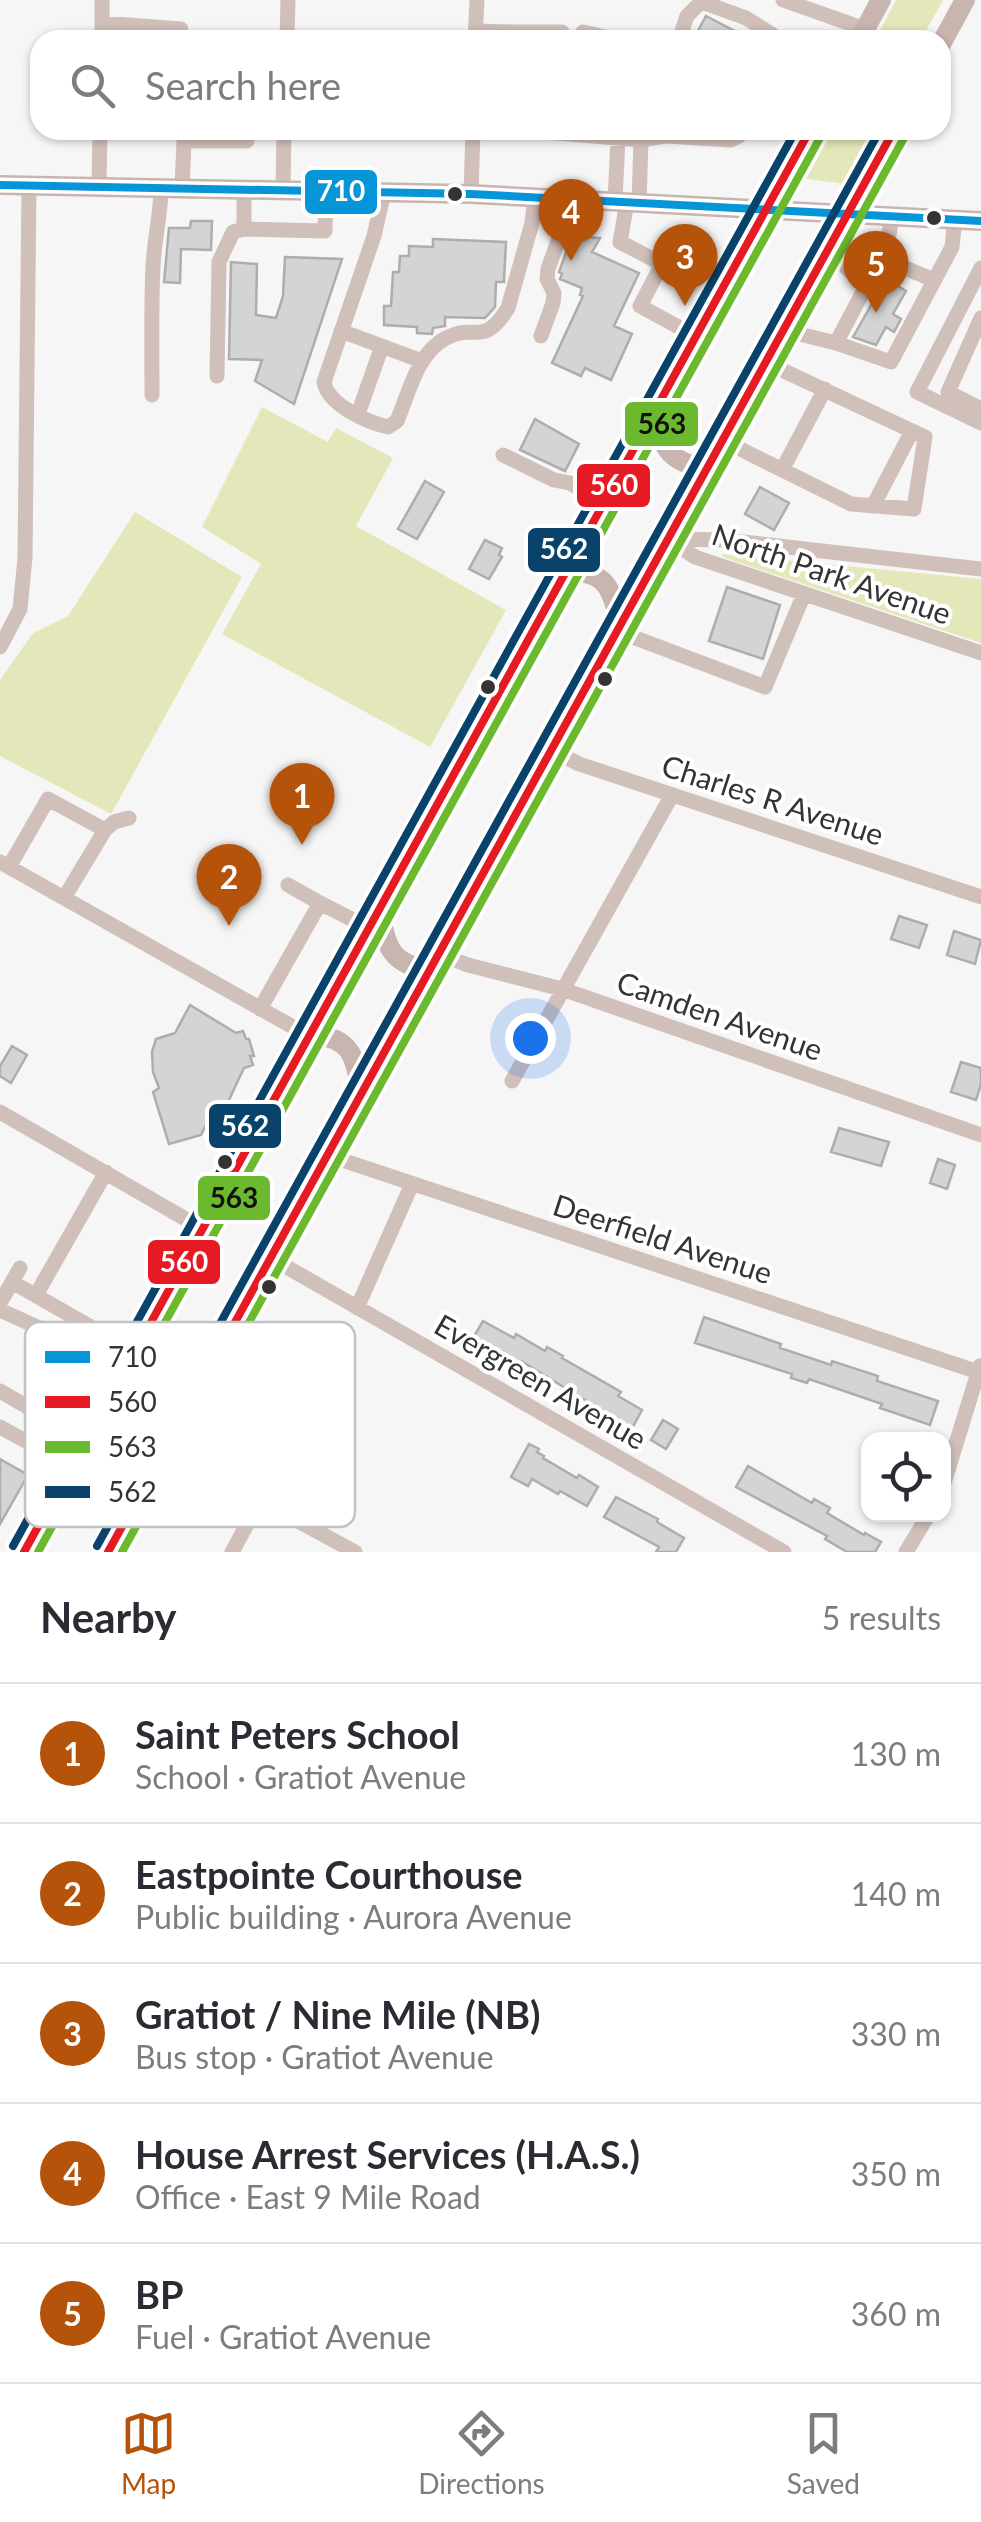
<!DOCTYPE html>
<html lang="en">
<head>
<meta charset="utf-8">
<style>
  :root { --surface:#fff; --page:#f2f2f3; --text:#2b2b33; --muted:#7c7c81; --line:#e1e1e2; --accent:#b45309 }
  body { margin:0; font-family:Lato,sans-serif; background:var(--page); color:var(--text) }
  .controls { position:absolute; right:30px; bottom:30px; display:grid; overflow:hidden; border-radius:20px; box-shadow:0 2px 8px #0004 }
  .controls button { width:90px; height:90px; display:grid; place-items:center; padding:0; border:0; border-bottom:2px solid var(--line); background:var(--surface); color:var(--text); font:50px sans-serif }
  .you { position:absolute; left:530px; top:1038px; width:35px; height:35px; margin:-25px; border:8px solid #fff; border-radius:50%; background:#1a73e8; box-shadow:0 0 0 15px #1a73e833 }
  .badge { display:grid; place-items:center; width:65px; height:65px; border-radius:50%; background:var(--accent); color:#fff; font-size:32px; font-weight:700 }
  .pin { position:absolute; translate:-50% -82px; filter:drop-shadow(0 2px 5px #0008) }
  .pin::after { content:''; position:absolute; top:52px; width:35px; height:30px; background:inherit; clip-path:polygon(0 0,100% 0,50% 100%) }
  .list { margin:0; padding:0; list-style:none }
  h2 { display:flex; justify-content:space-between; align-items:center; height:130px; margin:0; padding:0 40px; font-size:42px }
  h2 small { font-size:32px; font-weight:400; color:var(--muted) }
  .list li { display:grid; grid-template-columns:65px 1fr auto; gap:30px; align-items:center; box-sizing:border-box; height:140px; padding:0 40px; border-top:2px solid var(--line) }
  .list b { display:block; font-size:38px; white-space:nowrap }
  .list p { margin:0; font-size:32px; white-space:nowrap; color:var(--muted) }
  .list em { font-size:32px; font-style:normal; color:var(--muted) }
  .icon { flex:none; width:55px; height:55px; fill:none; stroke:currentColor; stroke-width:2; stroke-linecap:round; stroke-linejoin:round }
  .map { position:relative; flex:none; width:981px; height:1552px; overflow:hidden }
  .search { position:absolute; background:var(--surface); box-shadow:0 2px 8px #0004; left:30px; right:30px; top:30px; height:110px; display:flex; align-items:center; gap:25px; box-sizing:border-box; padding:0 35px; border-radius:30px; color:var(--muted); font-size:38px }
  .sheet { height:830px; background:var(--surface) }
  nav { display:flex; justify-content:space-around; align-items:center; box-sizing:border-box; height:140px; border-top:2px solid var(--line); background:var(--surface); font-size:28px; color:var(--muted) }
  nav a { display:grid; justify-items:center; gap:5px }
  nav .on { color:var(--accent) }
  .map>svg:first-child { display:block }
</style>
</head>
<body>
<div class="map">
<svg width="981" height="1552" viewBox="0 0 981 1552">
  <rect width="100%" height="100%" fill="#f6f6f7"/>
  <path fill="#e4e7b9" d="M896,0H943L921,40H875Z
    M825,130H871L851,180L847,184L799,178Z
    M262,407L328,442L336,428L393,458L356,526L506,610L430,747L222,634L261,564L202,527Z
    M135,512L242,577L111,814L0,756V680L33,633L68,616Z
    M721,554L981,579V643L725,558Z"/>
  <path fill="#d4d4d5" stroke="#adadae" stroke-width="2.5" d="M706,16L752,40H693Z
    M191,221H212L211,250L181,249L180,283L164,282L169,228H190Z
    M572,236L600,238L592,252L639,273L614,326L632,334L611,380L585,368L581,376L552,363L583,296L580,295L582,288L560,279L562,274L559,272Z
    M433,239L506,242L504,280V282H496L495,307L485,318L445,317V326L433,328L432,334L417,333V327L384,325V306H391L393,272H399L400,256H409V246L433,247Z
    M285,257L342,259L294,404L255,381L262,360L229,359L231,262L257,264L256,315L276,318L283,296Z
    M886,279L906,291L893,314L901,319L894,332L886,327L876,345L853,337Z
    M535,419L579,444L565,471L520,450Z
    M425,481L444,492L417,539L398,529Z
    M760,487L789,503L774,530L745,514Z
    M485,540L502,548L499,555L502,557L489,579L469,569Z
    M727,587L780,605L763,659L709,641Z
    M899,916L927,925L919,948L891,939Z
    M954,931L981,940L975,964L947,955Z
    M190,1005L236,1033L243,1031L246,1039H249L254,1056H250L253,1065L244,1068L218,1123L209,1119L201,1135L169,1144L153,1092L159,1088L153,1072L152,1052L156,1039L175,1033Z
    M12,1046L27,1055L11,1083L0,1076V1066Z
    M961,1062L981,1068V1084L976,1100L951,1092Z
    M839,1128L889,1142L881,1166L831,1152Z
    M938,1159L955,1165L947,1189L930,1183Z
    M704,1317L781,1344L780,1348L831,1365L832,1361L878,1376L877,1381L938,1401L930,1425L880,1408L882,1404L809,1379L807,1383L791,1378L792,1374L695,1343Z
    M483,1321L514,1338L516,1334L545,1351L547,1347L563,1356L562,1358L621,1392L618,1396L642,1410L630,1432L614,1423L616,1419L521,1361L519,1365L488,1348L486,1352L470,1343Z
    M663,1420L678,1429L666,1449L651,1440Z
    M529,1444L539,1449L537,1452L544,1456L543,1458L577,1478L579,1475L598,1487L587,1506L560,1491L558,1494L532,1479L528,1486L511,1477Z
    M0,1459L28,1475L0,1524Z
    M748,1466L812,1503L814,1499L830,1508L827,1513L864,1535L865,1533L881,1542L875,1552H847L825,1539L827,1536L736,1487Z
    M616,1497L658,1519L657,1522L684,1538L676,1552H656L659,1547L604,1517Z"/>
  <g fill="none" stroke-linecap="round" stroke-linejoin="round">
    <path stroke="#d1bfba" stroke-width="15" d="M783,0L865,29
      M702,2L746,18L781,40
      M102,23L181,29V40
      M476,31L514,32
      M583,32L619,40
      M102,40V0
      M287,40L288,0
      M475,40L477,0
      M514,40V32H562
      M679,40L687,16L703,0
      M520,130L641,140L666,136
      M664,130L666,136L731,140L739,136L742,130
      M99,186L100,130
      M182,188L184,141H247V130
      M244,188V229
      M283,189L284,130
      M384,192L374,236L324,382C328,405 367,422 388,427L397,421C409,393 417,353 446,338C476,322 482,349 508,308L532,223L535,198
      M471,194L473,130
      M615,202L618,138
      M627,202L620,242L662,264L640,306L695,336
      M639,203L641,140
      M827,249L851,272L868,282
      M881,258L888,242L892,215
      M981,268L917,392L981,423
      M981,318L948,392L981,409
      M783,330L836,343L891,362L952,247L955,219
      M341,331L422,361
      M541,336L553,303L554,293L547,279L548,269L563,227L567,199
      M836,343L881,258L934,280
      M217,376L219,262L233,232L244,229L325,231L326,190
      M152,395C152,352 151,309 153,267C154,240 161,214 161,187
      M358,414L382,346
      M723,439L750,454L851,504L914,509L925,437L765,362
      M503,455L554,480L570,483L603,502
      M782,470L825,389
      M873,506L912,431
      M668,539L695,557L981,653
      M668,539L726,540L981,569
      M617,631L765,687L804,594
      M0,647L20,609L25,558L29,185
      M550,749L579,764L981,897
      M0,862L309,1036
      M9,867L48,799L105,830
      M288,885L320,903
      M64,898L105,830L114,822L129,818
      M439,954L468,965L562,989L981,1135
      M260,1009L320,903L369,928
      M512,1081L672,795
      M0,1112L203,1229
      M327,1155L981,1373
      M271,1258L784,1552
      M12,1282L105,1335L110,1334L137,1349
      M36,1295L106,1172
      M0,1303L20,1268
      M357,1308L412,1184
      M0,1310L44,1330L53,1331L125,1371
      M0,1391L86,1441
      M0,1427L42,1450
      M166,1449L355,1552
      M944,1483L980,1366
      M232,1552L307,1414
      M906,1552L929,1514"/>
    <path stroke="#c9b5b0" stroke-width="20" d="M859,40L881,0
      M941,44L965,0
      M0,185L471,194L981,221
      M656,407C660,444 666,463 707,468
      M566,571C609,572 609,587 621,623
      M380,908C384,943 391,968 431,968
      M309,1036C350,1034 356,1057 361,1093
      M24,1552L810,130
      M108,1552L894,130"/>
    <g stroke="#fff" stroke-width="15">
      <path id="bus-1" d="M0,185L471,194L981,221"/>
    </g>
    <g stroke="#fff" stroke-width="15">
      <path id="bus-2" d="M24,1552L810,130
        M108,1552L894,130"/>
    </g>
    <g stroke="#fff" stroke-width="15">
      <path id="bus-3" d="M38,1552L821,136
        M122,1552L905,136"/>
    </g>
    <g stroke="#fff" stroke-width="15">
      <path id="bus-4" d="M13,1546L796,130
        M97,1546L880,130"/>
    </g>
    <use href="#bus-1" stroke="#0696d7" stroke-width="8"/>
    <use href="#bus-2" stroke="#e51a23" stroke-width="8"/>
    <use href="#bus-3" stroke="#6ab92e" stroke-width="8"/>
    <use href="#bus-4" stroke="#09426a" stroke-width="8"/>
  </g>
  <g fill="#343435" stroke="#fff" stroke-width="4">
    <circle cx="455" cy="194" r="9"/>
    <circle cx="934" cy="218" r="9"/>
    <circle cx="605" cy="679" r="9"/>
    <circle cx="488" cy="687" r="9"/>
    <circle cx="225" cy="1162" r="9"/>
    <circle cx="269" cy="1287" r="9"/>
  </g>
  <g text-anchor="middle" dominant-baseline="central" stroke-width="8" stroke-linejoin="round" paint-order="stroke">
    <g font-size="30" fill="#343435" stroke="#fff">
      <text transform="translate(832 573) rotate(19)">North Park Avenue</text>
      <text transform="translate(773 799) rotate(18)">Charles R Avenue</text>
      <text transform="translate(720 1015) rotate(19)">Camden Avenue</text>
      <text transform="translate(663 1238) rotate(18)">Deerfield Avenue</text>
      <text transform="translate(541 1381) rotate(30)">Evergreen Avenue</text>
    </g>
  </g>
  <rect x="25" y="1322" width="330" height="205" rx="15" fill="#fff" stroke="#c2c2c2" stroke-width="2.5"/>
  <rect x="45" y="1351" width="45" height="12" fill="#0696d7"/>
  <rect x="45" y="1396" width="45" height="12" fill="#e51a23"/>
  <rect x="45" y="1441" width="45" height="12" fill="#6ab92e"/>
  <rect x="45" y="1486" width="45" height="12" fill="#09426a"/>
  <g font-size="28" fill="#343435">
    <text x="108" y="1367">710</text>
    <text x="108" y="1412">560</text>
    <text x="108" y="1457">563</text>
    <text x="108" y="1502">562</text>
  </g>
  <g stroke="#fff" stroke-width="4">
    <rect x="303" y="168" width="76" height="48" rx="10" fill="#0696d7"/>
    <rect x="623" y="400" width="77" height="48" rx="10" fill="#6ab92e"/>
    <rect x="575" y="462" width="77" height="47" rx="10" fill="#e51a23"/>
    <rect x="526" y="526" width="76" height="48" rx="10" fill="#09426a"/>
    <rect x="207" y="1102" width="76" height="48" rx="10" fill="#09426a"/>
    <rect x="196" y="1174" width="76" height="48" rx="10" fill="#6ab92e"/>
    <rect x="146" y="1238" width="76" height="48" rx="10" fill="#e51a23"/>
  </g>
  <g font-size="28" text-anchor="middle" font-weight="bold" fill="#fff">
    <text x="341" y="201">710</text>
    <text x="614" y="495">560</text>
    <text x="564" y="559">562</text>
    <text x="245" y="1136">562</text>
    <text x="184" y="1272">560</text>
  </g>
  <g font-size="28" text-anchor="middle" font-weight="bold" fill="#111">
    <text x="662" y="434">563</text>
    <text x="234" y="1208">563</text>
  </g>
</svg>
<div class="controls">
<button><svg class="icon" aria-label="locate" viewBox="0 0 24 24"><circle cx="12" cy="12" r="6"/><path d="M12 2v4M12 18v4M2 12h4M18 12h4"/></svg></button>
</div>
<div class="you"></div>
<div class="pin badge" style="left:302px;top:845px">1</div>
<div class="pin badge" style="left:229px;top:926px">2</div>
<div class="pin badge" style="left:685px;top:306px">3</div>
<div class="pin badge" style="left:571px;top:261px">4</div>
<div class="pin badge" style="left:876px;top:313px">5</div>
<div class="search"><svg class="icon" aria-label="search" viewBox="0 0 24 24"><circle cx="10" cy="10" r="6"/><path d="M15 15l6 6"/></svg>Search here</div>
</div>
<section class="sheet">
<h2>Nearby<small>5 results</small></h2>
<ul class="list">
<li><span class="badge">1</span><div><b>Saint Peters School</b><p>School · Gratiot Avenue</p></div><em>130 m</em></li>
<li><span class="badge">2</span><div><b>Eastpointe Courthouse</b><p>Public building · Aurora Avenue</p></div><em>140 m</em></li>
<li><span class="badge">3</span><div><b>Gratiot / Nine Mile (NB)</b><p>Bus stop · Gratiot Avenue</p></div><em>330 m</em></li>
<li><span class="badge">4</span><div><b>House Arrest Services (H.A.S.)</b><p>Office · East 9 Mile Road</p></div><em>350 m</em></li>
<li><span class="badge">5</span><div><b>BP</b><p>Fuel · Gratiot Avenue</p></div><em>360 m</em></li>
</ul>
</section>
<nav>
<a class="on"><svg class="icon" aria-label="map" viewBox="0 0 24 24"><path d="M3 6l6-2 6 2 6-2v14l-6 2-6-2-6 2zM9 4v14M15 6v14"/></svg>Map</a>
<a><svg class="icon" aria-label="directions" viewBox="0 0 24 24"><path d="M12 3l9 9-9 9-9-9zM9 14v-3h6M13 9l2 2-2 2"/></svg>Directions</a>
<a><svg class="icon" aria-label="saved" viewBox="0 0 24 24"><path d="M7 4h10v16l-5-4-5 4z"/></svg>Saved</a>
</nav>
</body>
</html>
